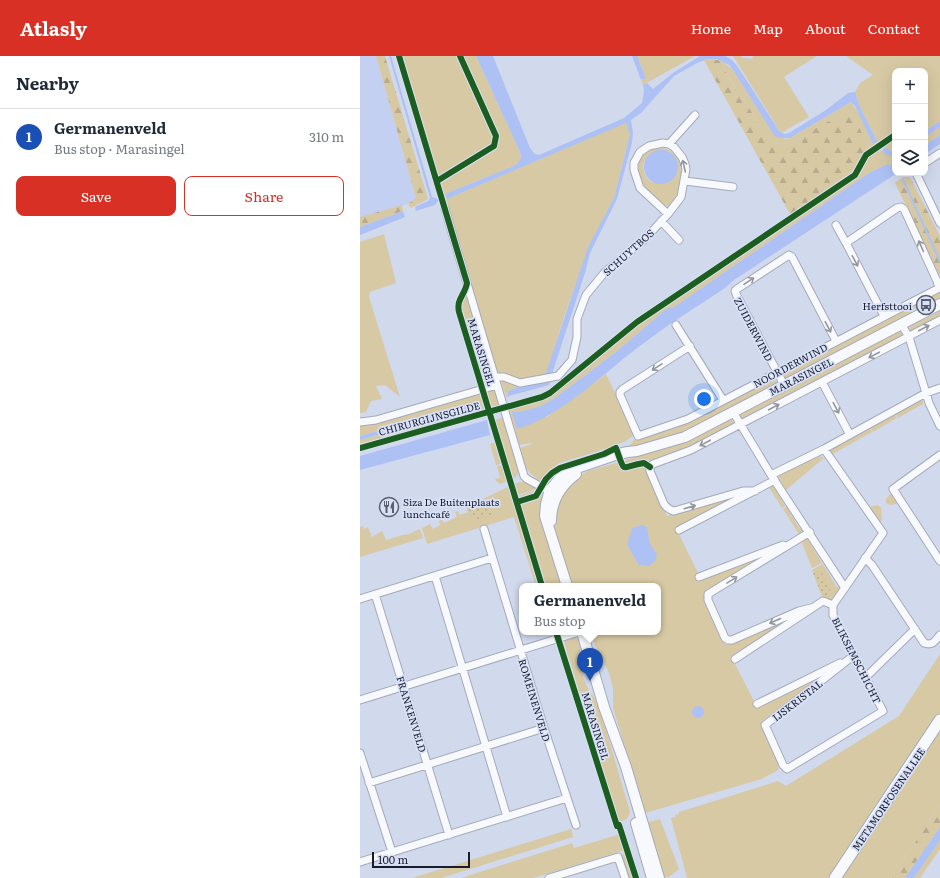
<!DOCTYPE html>
<html lang="en">
<head>
<meta charset="utf-8">
<style>
  :root { --surface:#fff; --page:#f2f2f3; --text:#1f2937; --muted:#747a83; --line:#e0e1e3; --accent:#d93025 }
  body { margin:0; font-family:Literata,serif; background:var(--page); color:var(--text) }
  .controls { position:absolute; right:12px; top:12px; display:grid; overflow:hidden; border-radius:8px; box-shadow:0 4px 16px #0002 }
  .controls button { width:36px; height:36px; display:grid; place-items:center; padding:0; border:0; border-bottom:1px solid var(--line); background:var(--surface); color:var(--text); font:20px sans-serif }
  .scale { position:absolute; left:12px; bottom:10px; width:98px; box-sizing:border-box; padding-left:4px; border:2px solid #181d2b; border-top:0; font-size:11px; line-height:14px; white-space:nowrap; color:#181d2b; -webkit-text-stroke:3px #d8e1f8; paint-order:stroke }
  .you { position:absolute; left:344px; top:343px; width:14px; height:14px; margin:-10px; border:3px solid #fff; border-radius:50%; background:#1a73e8; box-shadow:0 0 0 6px #1a73e833 }
  .badge { display:grid; place-items:center; width:26px; height:26px; border-radius:50%; background:var(--accent); color:#fff; font-size:13px; font-weight:700 }
  .pin { position:absolute; translate:-50% -33px; filter:drop-shadow(0 1px 2px #0008) }
  .pin::after { content:''; position:absolute; top:21px; width:14px; height:12px; background:inherit; clip-path:polygon(0 0,100% 0,50% 100%) }
  .popup { position:absolute; left:159px; top:527px; width:142px; height:52px; box-sizing:border-box; display:grid; place-content:center; border-radius:8px; background:var(--surface); filter:drop-shadow(0 1px 3px #0005); font-size:13px; white-space:nowrap; color:var(--muted) }
  .popup b { font-size:15px; color:var(--text) }
  .popup::after { content:''; position:absolute; left:50%; top:100%; margin-left:-8px; border:8px solid transparent; border-top-color:var(--surface) }
  .list { margin:0; padding:0; list-style:none }
  h2 { display:flex; justify-content:space-between; align-items:center; height:52px; margin:0; padding:0 16px; font-size:17px }
  h2 small { font-size:13px; font-weight:400; color:var(--muted) }
  .list li { display:grid; grid-template-columns:26px 1fr auto; gap:12px; align-items:center; box-sizing:border-box; height:56px; padding:0 16px; border-top:1px solid var(--line) }
  .list b { display:block; font-size:15px; white-space:nowrap }
  .list p { margin:0; font-size:13px; white-space:nowrap; color:var(--muted) }
  .list em { font-size:13px; font-style:normal; color:var(--muted) }
  .actions { display:flex; gap:8px; padding:12px 16px }
  .actions a { flex:1; padding:9px 0; border:1px solid var(--accent); border-radius:8px; text-align:center; font-size:14px; color:var(--accent) }
  .actions .main { background:var(--accent); color:#fff }
  .icon { flex:none; width:22px; height:22px; fill:none; stroke:currentColor; stroke-width:2; stroke-linecap:round; stroke-linejoin:round }
  .map { position:relative; flex:none; width:580px; height:822px; overflow:hidden }
  header { display:flex; align-items:center; gap:24px; box-sizing:border-box; height:56px; padding:0 20px; background:var(--accent); color:#fff }
  header strong { font-size:19px }
  nav { display:flex; gap:22px; margin-inline-start:auto; font-size:14px }
  main { display:flex }
  aside { flex:1; background:var(--surface) }
  .map>svg:first-child { display:block }
</style>
</head>
<body>
<header>
<strong>Atlasly</strong>
<nav><a>Home</a><a>Map</a><a>About</a><a>Contact</a></nav>
</header>
<main>
<aside>
<h2>Nearby<small></small></h2>
<ul class="list">
<li><span class="badge" style="background:#1a4fb4">1</span><div><b>Germanenveld</b><p>Bus stop · Marasingel</p></div><em>310 m</em></li>
</ul>
<div class="actions"><a class="main">Save</a><a>Share</a></div>
</aside>
<div class="map">
<svg width="580" height="822" viewBox="0 0 580 822">
  <defs>
    <pattern id="forest-firs" width="22" height="20" patternUnits="userSpaceOnUse"><rect width="22" height="20" fill="#d7c9a4"/><path d="M5 1l3.5 6h-7zM16 11l3.5 6h-7z" fill="#b8ac8d"/></pattern>
    <pattern id="park-dots" width="8" height="8" patternUnits="userSpaceOnUse"><rect width="8" height="8" fill="#d7c9a4"/><path d="M2 2h.1M6 6h.1" fill="none" stroke="#b8ac8d" stroke-width="1.8" stroke-linecap="round"/></pattern>
  </defs>
  <rect width="100%" height="100%" fill="#d1d9ed"/>
  <path fill="#c3d0f1" d="M0,0H16L56,142L48,148L0,161Z"/>
  <path fill="#d7c9a4" fill-rule="evenodd" d="M41,0H98L134,81L132,88L80,121L76,117Z
    M102,0H116L160,96L161,102L156,109L85,138L87,143L267,66L270,78L254,142L234,181L230,187L203,264L185,323L182,326L152,333L148,335L147,342C143,333 142,324 137,316L91,159L80,128V125L133,91C137,88 138,85 138,80Z
    M277,0H335L283,29L281,24L286,22Z
    M373,0H381L383,2L391,3L394,0H457L424,21L449,61L421,77Z
    M486,0H580V65L565,75V15H535V95H531L520,87L510,93L490,54L434,85C426,89 417,90 409,83L365,15L362,5L373,14L414,78L425,83L430,82L491,46L517,85L500,51L495,36L500,27L513,19Z
    M580,71V79L565,89V81Z
    M296,91C318,92 324,108 320,129C318,137 315,145 309,150C302,150 298,145 294,140C276,124 267,102 296,91ZM310,97C316,102 319,109 317,117L291,126C285,121 282,114 284,106Z
    M519,93L529,100H535V107L523,110L509,117L314,251L309,252L304,255L257,295L195,342L181,350L159,356L152,357L187,361L246,318L275,378L266,385L246,393L199,407L181,425C164,415 165,409 160,392L172,388V387L159,389L149,352L185,343L194,337L280,266L497,120L510,100Z
    M24,178L36,227L10,236L9,241L40,341L25,329L16,330L22,343L11,345L6,356L0,357V186Z
    M580,234V242L555,252L553,255L554,257L427,323L424,322L422,319L423,316Z
    M107,235L131,318L129,319L132,328L124,330L100,256L101,246Z
    M580,255V259L555,272L556,275L553,276C549,274 549,272 550,267L563,260L565,263Z
    M536,275H539L542,278V281L539,283L538,281L386,360L387,363L384,364L381,363L380,357Z
    M411,322H415L417,328L328,376L277,392H262L270,389L274,384Z
    M132,334L135,335L141,351L131,352L126,336Z
    M122,337L127,353L126,355L0,390V384L119,350L118,346L0,380V369Z
    M559,343L563,345V348L538,362L535,356L539,354L541,355Z
    M535,359L537,362L513,376L510,370L514,368L515,369Z
    M144,361L158,411C159,417 158,420 153,423L135,364Z
    M368,362L372,364L374,367L371,372L369,370L329,390L291,404V405L284,403L268,408H265L264,405Z
    M510,372L512,376L471,399L469,396L470,393L473,391L474,392L487,385L486,383L490,381L492,382Z
    M136,386L143,407L136,409L130,388Z
    M246,399L191,427L184,428C198,409 225,405 246,399Z
    M460,400L464,402L426,434L419,422V418Z
    M259,406C264,418 275,412 284,409L307,460L381,438L382,439L316,472L338,517L337,518L339,524L409,497L345,537L344,540L365,589L436,558L440,557L372,602L397,651L467,617L401,666L420,708L419,709L418,714L402,723L285,757L253,652V632L249,617L232,582L228,583L226,576H298V530H211L195,477L194,459L205,431L216,422L228,415Z
    M143,409L149,425L140,428L137,426L135,423L140,422L137,410Z
    M165,425L176,431V433L158,439L154,428Z
    M413,428L417,432L415,433L425,450L422,452L408,430Z
    M150,430L181,530H176L154,461L67,488L62,472L70,468L73,473L80,469L79,465L82,463L84,467L97,461L95,456L98,455L100,459L108,456L106,451Z
    M177,434L173,440L161,443L158,440Z
    M180,434L184,442L204,530H185L160,449C167,441 175,446 180,434Z
    M531,437L533,438L538,444L536,448L530,449L526,447V443Z
    M429,449L431,453L429,455L440,473L443,472V476L440,480L423,453Z
    M517,449L521,451L522,464L520,466H518L508,452L509,451Z
    M3,470L4,473L8,471L12,481L22,475L26,484L46,478L47,479L60,473L63,482L0,501V471Z
    M447,482L462,507L452,512L442,487L443,484Z
    M463,508L476,530L480,532V534L472,544L463,543L452,514Z
    M214,582L219,583C221,593 220,604 222,615C224,627 230,637 238,646L270,756L267,763L259,766L204,586Z
    M580,598V658L471,822H327L311,762L316,761L315,759L319,758V756L418,725L426,730L539,660Z
    M580,670V750L531,822H479Z
    M300,763L319,813L309,821H304L300,817L286,767Z
    M211,773L213,781L81,822H52Z
    M260,778L265,794L173,822H101L212,787L214,792Z
    M580,784V793L560,822H554Z
    M266,796L274,822H267L260,801Z"/>
  <path fill="url(#forest-firs)" d="M16,0H25L68,143L51,152L48,148L56,142Z
    M353,3L362,5L365,15L409,83C417,90 426,89 434,85L490,53L510,93L506,96L492,116L430,158L344,4Z
    M543,121H550L580,180V220L535,127Z
    M42,149L43,155L0,171V161Z
    M580,750V771L545,822H531Z"/>
  <path fill="url(#park-dots)" d="M129,441L134,459L114,465L107,451Z
    M460,515L472,531L465,543L461,538L453,517Z"/>
  <path fill="#aec1f4" d="M29,0H31L69,130L72,141L78,143V145L75,149L56,155L55,151L68,145L70,142Z
    M116,0H133L170,92L175,98L179,99L264,62L282,47L284,35L283,29L287,27L293,33L313,17L340,0H365L372,4L378,11L420,76L425,78L429,77L466,54L488,37L495,36L500,51L517,85L513,88L495,50L491,46L430,82H419L414,79L373,14L369,9L357,3H348L337,7L314,20L281,57L271,64L273,77L272,87L257,143L230,197L225,217L192,318L185,320L228,191L254,142L270,78L266,67L87,143L85,138L156,109L161,102L160,96Z
    M272,0H277L286,22L281,24Z
    M580,65V71L565,81V75Z
    M580,79V88L565,98V89Z
    M525,91L531,95H535V100C529,101 526,99 522,95Z
    M284 111a17 17 0 1 1 34 0a17 17 0 1 1-34 0Z
    M535,107V117H537L374,224L365,232C338,250 310,267 284,287C245,315 203,360 157,373L152,356H159L181,350L195,342L257,295L304,255L309,252L314,251L509,117L523,110Z
    M544,123L580,203V208L542,124Z
    M43,155L45,161L0,179V171Z
    M182,326H190L189,329L149,340L147,342L148,335L152,333Z
    M118,346L120,350L113,352L0,384V380Z
    M127,364L130,379L0,414V400Z
    M282,469L287,471L290,488L297,498L295,505L289,510L279,509L267,489L272,472Z
    M332 656a6 6 0 1 1 12 0a6 6 0 1 1-12 0Z
    M580,771V784L554,822H545Z"/>
  <g fill="none" stroke-linecap="round" stroke-linejoin="round">
    <g stroke="#a4aaba" stroke-width="9">
      <path id="street" d="M309,88L335,59
        M565,107L580,97
        M556,117L580,167
        M325,125L373,131
        M85,153L164,420L167,423L193,437
        M301,165L319,184
        M476,169L486,187
        M541,268L549,281L569,347L580,370
        M316,269L363,344
        M330,290L263,333L260,336V339L278,380L328,363L579,232L577,225L544,153L541,151L537,152L486,187L524,260
        M135,321H144L160,327L198,320L212,304L217,281V263L226,239L245,216L284,184L308,158L321,141L326,113L325,108L322,101L314,91L309,88L303,87L289,90L280,96L274,107V114L280,132L308,158
        M462,326L490,379
        M424,329L376,238L375,235L377,233L429,199L432,201L476,285
        M373,356L411,419L485,532
        M0,366L16,364L137,329
        M464,393L523,477L473,549V559L477,567L523,655L427,713L423,709L405,669L493,600
        M580,399L533,433L580,505
        M411,419L464,393L566,337L580,332
        M395,435H383L314,455C309,454 307,452 304,448L290,415V411L293,408L331,394L580,264
        M124,473L184,672L216,769
        M319,474L415,424
        M450,476L348,538V544L365,582L368,584H372L439,555L451,552
        M505,502L512,509L564,587C573,590 575,585 580,579
        M75,520L147,761
        M339,521L423,489
        M15,538L89,779
        M0,543L132,502
        M375,603L463,545L473,549
        M505,622L555,573
        M0,644L219,576
        M397,648L480,607
        M0,697L32,796
        M9,727L184,672
        M0,806L207,742
        M189,822L258,801L265,822"/>
    </g>
    <g stroke="#a4aaba" stroke-width="12">
      <path id="secondary" d="M191,465C191,445 200,430 216,418
        M207,530L185,460L186,448L189,437L191,433L200,422L214,413L258,398L268,396L277,395L325,381L580,248
        M222,576L244,651L266,711L299,822
        M276,767L292,822"/>
    </g>
    <g stroke="#a4aaba" stroke-width="13">
      <path id="primary" d="M475,822L580,664"/>
    </g>
    <use href="#street" stroke="#f8f9fc" stroke-width="7"/>
    <use href="#secondary" stroke="#f8f9fc" stroke-width="10"/>
    <use href="#primary" stroke="#f8f9fc" stroke-width="11"/>
    <g stroke="#d8e1f8" stroke-width="8">
      <path id="cycleway" d="M39,0L107,227C105,239 96,243 99,256L182,530
        M77,125L134,90L136,80L100,0
        M0,392L182,341L190,337L277,266L495,119L506,99L535,79
        M157,446L176,440L186,423L192,417L200,412L244,398L256,392C266,419 259,411 284,407L290,411
        M196,576L257,770L259,769L276,822"/>
    </g>
    <use href="#cycleway" stroke="#1b5e20" stroke-width="6"/>
  </g>
  <defs><path id="oneway-shaft" d="M-6 0H5M1.5-3L5.5 0L1.5 3" fill="none" stroke-width="1.6" stroke-linecap="round" stroke-linejoin="round"/></defs>
  <g stroke="#93969e">
    <use href="#oneway-shaft" transform="translate(324 110) rotate(-103)"/>
    <use href="#oneway-shaft" transform="translate(561 190) rotate(-114)"/>
    <use href="#oneway-shaft" transform="translate(495 205) rotate(62)"/>
    <use href="#oneway-shaft" transform="translate(389 225) rotate(-34)"/>
    <use href="#oneway-shaft" transform="translate(468 271) rotate(62)"/>
    <use href="#oneway-shaft" transform="translate(564 272) rotate(-28)"/>
    <use href="#oneway-shaft" transform="translate(514 299) rotate(152)"/>
    <use href="#oneway-shaft" transform="translate(297 311) rotate(148)"/>
    <use href="#oneway-shaft" transform="translate(414 351) rotate(-28)"/>
    <use href="#oneway-shaft" transform="translate(476 352) rotate(62)"/>
    <use href="#oneway-shaft" transform="translate(345 387) rotate(152)"/>
    <use href="#oneway-shaft" transform="translate(330 451) rotate(-16)"/>
    <use href="#oneway-shaft" transform="translate(372 524) rotate(-31)"/>
    <use href="#oneway-shaft" transform="translate(415 565) rotate(156)"/>
  </g>
  <defs>
    <g id="bus-ring" transform="scale(1)"><circle r="9.5" fill="#d8e1f8" stroke="#595f6f" stroke-width="1.5"/><path d="M-5-6H5V4H4V6H2V4H-2V6H-4V4H-5ZM-3.5-4V0h7V-4ZM-3.5 1.2v1.5H-2V1.2ZM2 1.2v1.5H3.5V1.2Z" fill="#595f6f"/></g>
    <g id="restaurant-ring" transform="scale(1)"><circle r="9.5" fill="#d8e1f8" stroke="#595f6f" stroke-width="1.5"/><path d="M-5-6h1v4h1v-4h1v4h1v-4h1v5L-1.5 .5V6h-2V.5L-5-1ZM5-6V6H3V1.5H1.5Q1.5-4 5-6Z" fill="#595f6f"/></g>
  </defs>
  <g fill-rule="evenodd">
    <use href="#bus-ring" x="566" y="249"/>
    <use href="#restaurant-ring" x="29" y="451"/>
  </g>
  <g text-anchor="middle" dominant-baseline="central" stroke-width="3.5" stroke-linejoin="round" paint-order="stroke">
    <g font-size="10" fill="#181d2b" stroke="#d8e1f8">
      <text transform="translate(268 196) rotate(-42)">SCHUYTBOS</text>
      <text transform="translate(394 273) rotate(62)">ZUIDERWIND</text>
      <text transform="translate(122 296) rotate(73)">MARASINGEL</text>
      <text transform="translate(430 309) rotate(-28)">NOORDERWIND</text>
      <text transform="translate(441 320) rotate(-27)">MARASINGEL</text>
      <text transform="translate(69 362) rotate(-15)">CHIRURGIJNSGILDE</text>
      <text transform="translate(497 604) rotate(63)">BLIKSEMSCHICHT</text>
      <text transform="translate(175 644) rotate(73)">ROMEINENVELD</text>
      <text transform="translate(437 644) rotate(-38)">IJSKRISTAL</text>
      <text transform="translate(52 658) rotate(73)">FRANKENVELD</text>
      <text transform="translate(236 670) rotate(73)">MARASINGEL</text>
      <text transform="translate(528 743) rotate(-56)">METAMORFOSENALLEE</text>
    </g>
    <g font-size="10" fill="#181d2b" stroke="#d8e1f8" text-anchor="end">
      <text x="552" y="249">Herfsttooi</text>
      <text x="43" y="445" text-anchor="start">Siza De Buitenplaats<tspan x="43" dy="12">lunchcafé</tspan></text>
    </g>
  </g>
</svg>
<div class="controls">
<button>+</button>
<button>−</button>
<button><svg class="icon" aria-label="layers" viewBox="0 0 24 24"><path d="M12 4l9 5-9 5-9-5zM3 14l9 5 9-5"/></svg></button>
</div>
<div class="scale">100 m</div>
<div class="you"></div>
<div class="pin badge" style="left:230px;top:625px;background:#1a4fb4">1</div>
<div class="popup"><b>Germanenveld</b>Bus stop</div>
</div>
</main>
</body>
</html>
